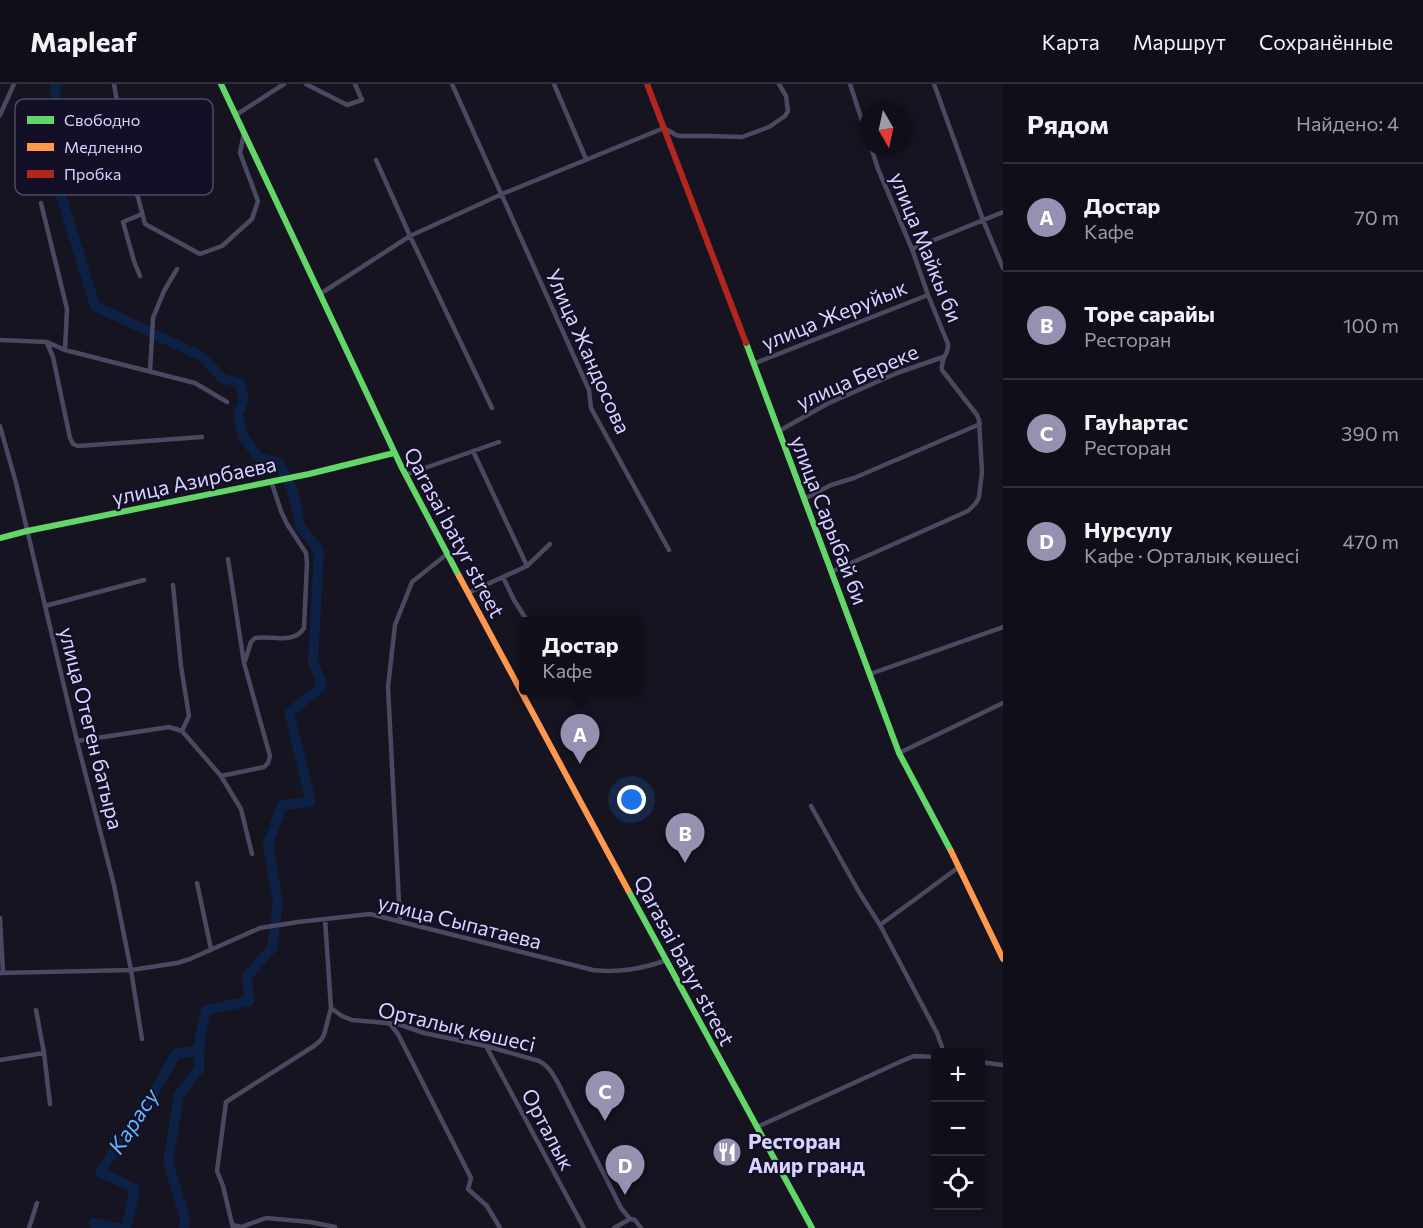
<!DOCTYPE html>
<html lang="ru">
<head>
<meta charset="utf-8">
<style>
  :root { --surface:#100f19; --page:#1e1d26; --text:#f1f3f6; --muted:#9c9ca2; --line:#302f38; --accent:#9591b1 }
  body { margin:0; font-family:Commissioner,sans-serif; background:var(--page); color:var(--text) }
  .controls { position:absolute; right:18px; bottom:18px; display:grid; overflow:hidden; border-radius:6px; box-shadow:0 3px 9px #0003 }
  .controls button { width:54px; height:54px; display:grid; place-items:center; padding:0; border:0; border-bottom:2px solid var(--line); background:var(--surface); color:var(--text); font:30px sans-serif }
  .compass { position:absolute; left:859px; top:18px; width:54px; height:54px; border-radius:50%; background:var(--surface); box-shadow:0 3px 9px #0003; rotate:171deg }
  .you { position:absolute; left:632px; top:716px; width:21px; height:21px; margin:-15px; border:4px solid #fff; border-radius:50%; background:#1a73e8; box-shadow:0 0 0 9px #1a73e833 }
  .badge { display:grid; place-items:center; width:39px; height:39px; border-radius:50%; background:var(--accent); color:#fff; font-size:20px; font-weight:700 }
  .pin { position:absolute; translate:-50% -50px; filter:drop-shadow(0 2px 3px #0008) }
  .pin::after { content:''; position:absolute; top:32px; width:21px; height:18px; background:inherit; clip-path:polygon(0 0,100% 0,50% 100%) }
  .popup { position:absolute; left:519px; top:533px; width:123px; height:78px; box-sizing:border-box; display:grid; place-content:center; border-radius:6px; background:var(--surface); filter:drop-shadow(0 2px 4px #0005); font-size:20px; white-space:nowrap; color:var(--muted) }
  .popup b { font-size:22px; color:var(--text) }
  .popup::after { content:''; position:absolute; left:50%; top:100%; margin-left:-12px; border:12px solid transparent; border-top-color:var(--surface) }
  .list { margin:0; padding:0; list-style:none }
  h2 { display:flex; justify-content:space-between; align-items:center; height:78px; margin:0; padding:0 24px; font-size:26px }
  h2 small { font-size:20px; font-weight:400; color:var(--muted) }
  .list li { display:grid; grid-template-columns:39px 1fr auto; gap:18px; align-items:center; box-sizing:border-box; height:108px; padding:0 24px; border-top:2px solid var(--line) }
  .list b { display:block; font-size:22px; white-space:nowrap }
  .list p { margin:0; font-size:20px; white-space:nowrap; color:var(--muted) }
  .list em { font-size:20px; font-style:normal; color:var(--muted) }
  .icon { flex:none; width:33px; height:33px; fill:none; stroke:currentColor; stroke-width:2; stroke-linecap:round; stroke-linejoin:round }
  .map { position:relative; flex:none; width:1003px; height:1144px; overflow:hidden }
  header { display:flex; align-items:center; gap:36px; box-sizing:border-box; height:84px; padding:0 30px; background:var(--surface); border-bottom:2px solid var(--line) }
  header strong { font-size:28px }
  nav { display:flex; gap:33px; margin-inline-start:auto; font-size:21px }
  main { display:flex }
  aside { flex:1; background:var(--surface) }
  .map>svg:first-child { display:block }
</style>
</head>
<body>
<header>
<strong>Mapleaf</strong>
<nav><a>Карта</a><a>Маршрут</a><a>Сохранённые</a></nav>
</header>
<main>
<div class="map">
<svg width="1003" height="1144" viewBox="0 0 1003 1144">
  <rect width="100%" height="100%" fill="#161421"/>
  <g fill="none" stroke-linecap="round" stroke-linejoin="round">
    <path stroke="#0d2144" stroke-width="10" d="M56,0L51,78L95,222L203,273L222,294L240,299L244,316L238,331L243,352L258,373L279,379L292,405L301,444L319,466L313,577L322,602L289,629L311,718L282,721L268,761L278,819L272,864L247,892L249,917L206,926L200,951L199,985L179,1011L168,1078L185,1134L184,1144
      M95,1144L94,1139L119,1144
      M126,1144L135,1105L100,1088L153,1010L176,970L199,966"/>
    <path stroke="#4a4962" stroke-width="4.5" d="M114,0L118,23L114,45L125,88L138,113L145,140L200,170L222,162L252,135L258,117L240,69L244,49
      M306,0L347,21L362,16L355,0
      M452,0L589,306L591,324L669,466
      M554,0L586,75
      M850,0L868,55
      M934,0L983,136L1003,184
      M0,31L14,0
      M236,31L284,0
      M376,76L410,152L492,324
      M41,119L67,225L65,266
      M912,165L1003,128
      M140,192L134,177L123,138L142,130
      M320,210L410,152L502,110L664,44L676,51L680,52H710L742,53L769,43L785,32L788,27L786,12L779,0
      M0,256L47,258L65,266L195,299L227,318
      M47,259L53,273L70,354L73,360L78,362L202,353
      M753,280L928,211
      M150,288L153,234L164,207L177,185
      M0,342L16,399L77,657L114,801L131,886L142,955
      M779,347L827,320L897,289L943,273
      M473,367L527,482
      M405,391L499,358
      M804,415L831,401L854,394L980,340
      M831,488L968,427L976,419L979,413L982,388L979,336L977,331L942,286C940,274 949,271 948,260L928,211L912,165L878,85L871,63
      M503,493L514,516L528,538
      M173,501L181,582L189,632L182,647
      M468,509L527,482L550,460
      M45,522L144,496
      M245,577L251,558L255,554C271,551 294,561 304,544L307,479L306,469L287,440L281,427L271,397
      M870,590L1003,543
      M77,657L169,643L182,647L221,692L264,683L268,679L270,672L244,579L228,475
      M899,669L1003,619
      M221,692L241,725L252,770
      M811,722L859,808L880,841L937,949L942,963V968
      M197,799L211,865
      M0,834L3,889
      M400,838L388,603L395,541L412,498L447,470
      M880,841L959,783
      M0,889L131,886L177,879L190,875L260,844L298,838L370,830L593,886C619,889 641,885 667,876
      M331,924L342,932L352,936L398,940L424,949L486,962L539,977C549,982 554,992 559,1001L621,1124L630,1135
      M36,926L44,969L50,1020
      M390,940L398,950L471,1094L468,1105L487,1122L500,1144
      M486,962L584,1144
      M0,976L44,969
      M980,978L1003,981
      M757,1043L902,977L914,972L936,973
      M233,1141L241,1143L266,1134L310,1138L335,1143
      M29,1144L37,1119
      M233,1144L223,1102L217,1087L226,1018L314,962L320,957L324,951L331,924L325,835
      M614,1144L630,1135L635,1136L641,1144"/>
    <path stroke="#63d668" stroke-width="6" d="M221,0L401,382L459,492
      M746,259L899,669L951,767
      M0,454L27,447L309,390L394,369
      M628,806L812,1144"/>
    <path stroke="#ff974d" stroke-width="6" d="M459,492L628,806
      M951,767L1003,875"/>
    <path stroke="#b3261e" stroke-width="6" d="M647,0L746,259"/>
  </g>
  <defs>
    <g id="restaurant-disc" transform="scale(1.5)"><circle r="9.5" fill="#9591b1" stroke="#130f26"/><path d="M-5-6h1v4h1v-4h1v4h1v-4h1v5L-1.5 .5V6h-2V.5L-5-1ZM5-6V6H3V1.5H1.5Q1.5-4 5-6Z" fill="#fff"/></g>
  </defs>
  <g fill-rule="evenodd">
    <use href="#restaurant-disc" x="727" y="1068"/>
  </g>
  <g text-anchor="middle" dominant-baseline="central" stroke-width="4.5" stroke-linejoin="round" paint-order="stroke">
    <g font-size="21" fill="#d9d4ff" stroke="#130f26">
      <text transform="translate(927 163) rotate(68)">улица Майкы би</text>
      <text transform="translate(834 230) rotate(-22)">улица Жеруйык</text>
      <text transform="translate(589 267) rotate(66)">Улица Жандосова</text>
      <text transform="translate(857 292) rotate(-24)">улица Береке</text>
      <text transform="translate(194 396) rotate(-12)">улица Азирбаева</text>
      <text transform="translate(830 436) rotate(69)">улица Сарыбай би</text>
      <text transform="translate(455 448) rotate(62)">Qarasai batyr street</text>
      <text transform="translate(92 644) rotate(76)">улица Отеген батыра</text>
      <text transform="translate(460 837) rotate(14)">улица Сыпатаева</text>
      <text transform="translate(685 876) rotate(62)">Qarasai batyr street</text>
      <text transform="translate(457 942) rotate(13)">Орталық көшесі</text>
      <text transform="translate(549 1045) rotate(62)">Орталык</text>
    </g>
    <g font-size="21" font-weight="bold" fill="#d9d4ff" stroke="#130f26" text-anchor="start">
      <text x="748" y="1056">Ресторан<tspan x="748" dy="24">Амир гранд</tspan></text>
    </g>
    <g font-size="22" font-style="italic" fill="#62b6ff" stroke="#130f26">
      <text transform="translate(133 1037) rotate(-57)">Карасу</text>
    </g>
  </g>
  <rect x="15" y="15" width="198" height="96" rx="9" fill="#130f26" stroke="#4e4a67" stroke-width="1.5"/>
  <rect x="27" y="32" width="27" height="8" fill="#63d668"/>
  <rect x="27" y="59" width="27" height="8" fill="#ff974d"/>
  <rect x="27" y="86" width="27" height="8" fill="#b3261e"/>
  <g font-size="16" fill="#d9d4ff">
    <text x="64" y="42">Свободно</text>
    <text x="64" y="69">Медленно</text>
    <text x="64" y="96">Пробка</text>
  </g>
</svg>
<div class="controls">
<button>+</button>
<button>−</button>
<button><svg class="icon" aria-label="locate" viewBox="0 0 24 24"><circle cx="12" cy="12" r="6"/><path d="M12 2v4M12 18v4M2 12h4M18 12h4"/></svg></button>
</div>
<svg class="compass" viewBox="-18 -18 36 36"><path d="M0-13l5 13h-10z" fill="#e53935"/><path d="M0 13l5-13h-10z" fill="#9c9ca2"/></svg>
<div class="you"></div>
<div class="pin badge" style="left:580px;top:680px">A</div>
<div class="popup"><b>Достар</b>Кафе</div>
<div class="pin badge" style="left:685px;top:779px">B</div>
<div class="pin badge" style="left:605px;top:1037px">C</div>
<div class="pin badge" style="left:625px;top:1111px">D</div>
</div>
<aside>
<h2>Рядом<small>Найдено: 4</small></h2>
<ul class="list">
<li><span class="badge">A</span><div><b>Достар</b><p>Кафе</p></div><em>70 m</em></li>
<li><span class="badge">B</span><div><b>Торе сарайы</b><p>Ресторан</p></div><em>100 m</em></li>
<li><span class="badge">C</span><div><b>Гауhартас</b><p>Ресторан</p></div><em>390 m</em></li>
<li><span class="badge">D</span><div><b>Нурсулу</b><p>Кафе · Орталық көшесі</p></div><em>470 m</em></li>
</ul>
</aside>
</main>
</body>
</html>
